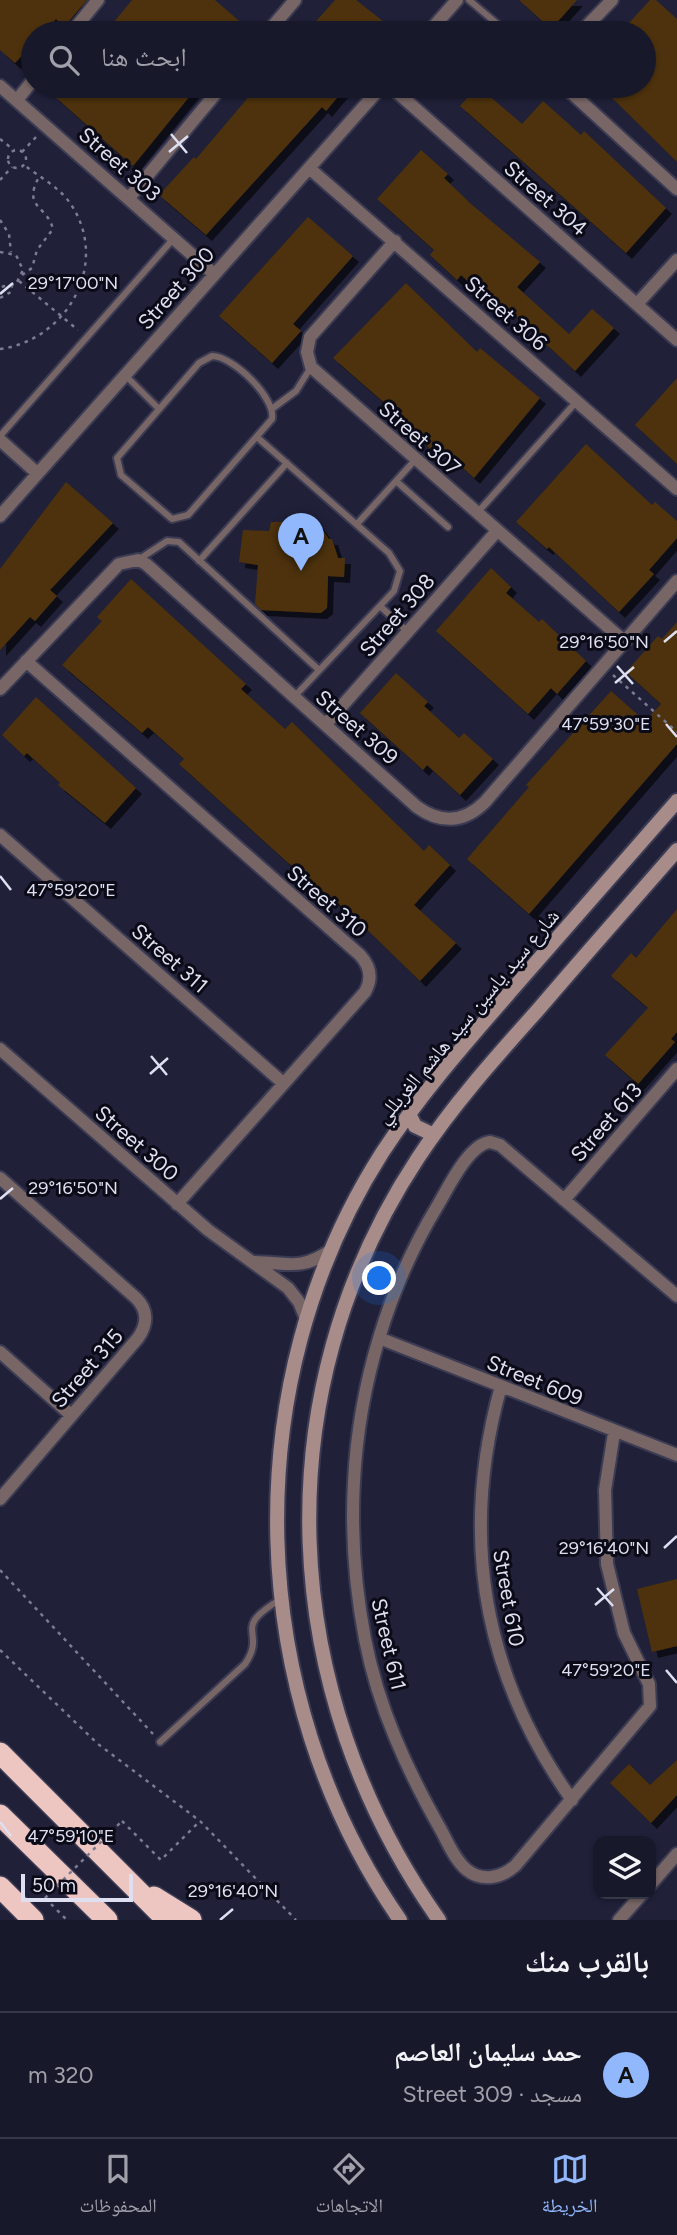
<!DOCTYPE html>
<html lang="ar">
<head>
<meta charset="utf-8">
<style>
  :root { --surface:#18182b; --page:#212133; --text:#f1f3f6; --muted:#9fa0a9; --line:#363747; --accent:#91b8fd }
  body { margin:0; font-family:Figtree,"Noto Naskh Arabic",sans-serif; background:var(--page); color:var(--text); direction:rtl }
  .controls { position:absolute; right:21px; bottom:21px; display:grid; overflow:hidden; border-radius:14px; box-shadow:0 2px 5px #0004 }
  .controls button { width:63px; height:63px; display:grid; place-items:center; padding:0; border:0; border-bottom:2px solid var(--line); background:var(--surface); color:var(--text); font:35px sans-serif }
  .scale { position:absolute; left:21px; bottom:18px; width:112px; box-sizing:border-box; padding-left:7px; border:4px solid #dedff0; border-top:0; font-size:19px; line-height:24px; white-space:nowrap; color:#dedff0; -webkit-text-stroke:5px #0b0b17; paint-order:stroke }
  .you { position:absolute; left:380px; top:1279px; width:24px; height:24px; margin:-18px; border:5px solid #fff; border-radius:50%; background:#1a73e8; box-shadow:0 0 0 10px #1a73e833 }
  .badge { display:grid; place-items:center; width:46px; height:46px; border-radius:50%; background:var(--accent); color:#111; font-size:23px; font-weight:700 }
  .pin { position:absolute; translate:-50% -58px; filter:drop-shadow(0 2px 4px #0008) }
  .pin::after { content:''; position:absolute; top:37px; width:24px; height:21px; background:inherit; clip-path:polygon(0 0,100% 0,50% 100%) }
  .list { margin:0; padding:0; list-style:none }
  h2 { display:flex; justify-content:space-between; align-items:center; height:91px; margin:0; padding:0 28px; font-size:30px }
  h2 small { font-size:23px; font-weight:400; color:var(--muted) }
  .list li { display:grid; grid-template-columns:46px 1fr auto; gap:21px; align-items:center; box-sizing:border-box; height:126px; padding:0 28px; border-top:2px solid var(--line) }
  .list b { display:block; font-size:26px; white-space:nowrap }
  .list p { margin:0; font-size:23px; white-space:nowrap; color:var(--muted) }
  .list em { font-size:23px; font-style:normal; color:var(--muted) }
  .icon { flex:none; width:38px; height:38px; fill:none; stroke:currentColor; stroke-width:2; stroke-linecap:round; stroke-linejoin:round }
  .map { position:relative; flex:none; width:677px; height:1920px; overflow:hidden; direction:ltr }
  .search { position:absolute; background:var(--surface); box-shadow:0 2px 5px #0004; left:21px; right:21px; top:21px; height:77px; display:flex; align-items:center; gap:18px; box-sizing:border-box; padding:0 24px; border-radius:38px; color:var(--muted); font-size:26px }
  .sheet { height:217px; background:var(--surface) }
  nav { display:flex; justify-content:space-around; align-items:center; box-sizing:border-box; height:98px; border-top:2px solid var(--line); background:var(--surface); font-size:19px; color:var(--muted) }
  nav a { display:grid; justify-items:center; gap:4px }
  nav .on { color:var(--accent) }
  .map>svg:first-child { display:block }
</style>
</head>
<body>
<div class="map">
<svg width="677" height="1920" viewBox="0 0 677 1920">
  <defs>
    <filter id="shadow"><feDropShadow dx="6" dy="6" stdDeviation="0" flood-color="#0009"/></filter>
  </defs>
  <rect width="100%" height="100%" fill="#202039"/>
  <path fill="#4d330a" filter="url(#shadow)" d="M0,0H87L64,27L56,19L43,33H33V44L15,63L0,50Z
    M132,0H215L253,33H105Z
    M335,0H356L398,33H316L310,28Z
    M519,0H577L551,29Z
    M650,0H656L677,19V162L600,86H644V33H620Z
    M62,86H117L125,93L132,86H198L133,166L53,95Z
    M258,86H286L297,95L305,86H347L326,111L322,107L206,235L159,195L194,157L196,159Z
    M478,86L522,124L543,101L581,135L584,131L666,208L626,253L460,106Z
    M421,150L448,174L444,178L471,204L540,262L517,287L569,334L592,309L614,328L575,371L506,307L502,312L461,275L457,280L430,255L434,250L377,199Z
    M308,217L353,256L293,324L301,331L272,363L219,316Z
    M406,283L477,352L480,348L540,398L474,478L440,447L435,453L408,429L411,426L333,358Z
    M677,378V464L635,425Z
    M586,444L652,505L655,502L677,521V538L649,570L654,574L619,612L549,547L547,549L516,522Z
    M66,482L113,523L50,590L57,596L35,621L30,617L0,650V569Z
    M316,521L329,539H332L338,558H345L344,577L328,576L327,608L321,613L261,610L255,604L258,565L239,562L243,530L269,531L271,522Z
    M491,568L511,587L506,593L539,622L542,619L586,661L557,694L551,688L528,714L436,631Z
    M131,579L246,684L241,689L285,729L292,722L424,851L429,845L450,865L414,905L456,943L420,981L352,915L286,861L179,764L184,759L148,727L142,733L62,665L102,621L97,617Z
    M677,622V744L529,914L467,859L529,787L526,785L611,691L645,721L661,704L626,672L658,636L662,639Z
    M396,673L428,702L424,706L459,738L464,733L493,759L460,795L427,765L423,770L360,713Z
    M36,697L136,788L105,823L58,785L60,783L27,753L24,756L2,735Z
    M677,909V1032L671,1039L675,1042L638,1084L605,1055L648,1008L611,976L631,953L636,958Z
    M677,1579V1646L652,1652L637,1589Z
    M677,1760V1795L651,1823L610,1783L629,1764L650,1785Z"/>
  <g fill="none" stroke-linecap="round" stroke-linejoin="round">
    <g stroke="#3b3b53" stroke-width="10">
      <path id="lane" d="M469,0L508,33
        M212,356C233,356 276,398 272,419L188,515L172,519L121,475L117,458L199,363Z
        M126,376L158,408
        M273,408L296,391L311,367
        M0,436L174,238
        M258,438L389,553L400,571L394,591L294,697
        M396,481L448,527
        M478,512L577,401
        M357,524L415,460
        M138,560L167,541L179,542L318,669
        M199,561L287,463
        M380,606L408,632
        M160,1742L245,1664C268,1630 229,1630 281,1599"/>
    </g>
    <g stroke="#3b3b53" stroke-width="16">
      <path id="street" d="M71,33L98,0
        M267,33L295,0
        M428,33L457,0
        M580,33L612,0
        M0,86L214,274
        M390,86L677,340
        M564,86L677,189
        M17,100L33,80
        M309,168L677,489
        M129,198L222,86
        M395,241L310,337L307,352L311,367L624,641
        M637,304L677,260
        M0,440L37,473
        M0,516L382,86
        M26,661L360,955C370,966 373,978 365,992L177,1204
        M0,689L119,564L138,560L146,564L417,807C441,824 464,823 485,802L677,581
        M326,724L497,531
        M0,835L283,1083
        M0,1049L208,1230L288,1288L299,1302L306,1319
        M0,1178L136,1298C148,1310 148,1324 138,1338L0,1499
        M564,1200L677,1069
        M252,1262C286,1262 300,1272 331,1250
        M379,1338L677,1455
        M0,1352L71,1415
        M501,1386C459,1536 482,1673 572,1800
        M614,1433L605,1490L607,1564L624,1633L649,1684L650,1706L515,1866C501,1878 482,1882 467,1870C455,1860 448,1843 441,1830C407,1770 378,1707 365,1639C355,1587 351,1534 354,1481C359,1385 388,1287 438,1205C448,1188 469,1144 490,1142L500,1145L677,1296
        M651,1884L677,1854
        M619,1920L642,1894"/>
    </g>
    <g stroke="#3b3b53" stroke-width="18">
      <path id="secondary" d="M409,1114L415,1126L434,1135
        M400,1920C245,1696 234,1385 382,1153C421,1093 470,1038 517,984C571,923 624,862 677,801
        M439,1920C278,1692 262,1394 418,1158C452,1106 495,1058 537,1011C583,957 630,904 677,850"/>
    </g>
    <g stroke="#3b3b53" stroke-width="24">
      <path id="highway" d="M0,1753L167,1920
        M0,1815L107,1920
        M0,1887L33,1920
        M154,1897L191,1920"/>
    </g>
    <path stroke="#7b7c91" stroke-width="2.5" stroke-dasharray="3.5 5" stroke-linecap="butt" d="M0,139L14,150
      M8 159a9 9 0 1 1 18 0a9 9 0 1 1-18 0Z
      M22,152L36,137
      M0,180L12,167
      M0,220L9,234L11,252
      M0,252L16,255L23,270L16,284L0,287
      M22,275L32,268L37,250L53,229C47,205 22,208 39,177
      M19,281L78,330
      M0,298L11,292L12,286
      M0,349C68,340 111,262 70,203C59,187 38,176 24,165
      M613,675L677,732
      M0,1570L153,1734
      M0,1650L98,1744L200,1821L296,1920
      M122,1821L161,1860L200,1821
      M45,1898L67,1920"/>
    <use href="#lane" stroke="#776665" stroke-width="6"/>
    <use href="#street" stroke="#776665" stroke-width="12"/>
    <use href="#secondary" stroke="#a78c8a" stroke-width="14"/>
    <use href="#highway" stroke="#edc5c1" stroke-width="21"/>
    <path stroke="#7b7c91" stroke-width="2.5" stroke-dasharray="3.5 5" stroke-linecap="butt" d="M45,1898L122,1821"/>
  </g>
  <path fill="none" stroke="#dedff0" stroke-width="2.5" d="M171,134L187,153M169,152L188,136M0,294L13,283M664,642L677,631M617,666L633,684M615,683L634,667M666,724L677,737M0,876L11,890M151,1056L167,1075M150,1074L168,1058M0,1199L13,1188M664,1548L677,1536M597,1588L613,1606M595,1605L614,1589M666,1670L677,1683M0,1822L11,1836M220,1920L233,1909"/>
  <g text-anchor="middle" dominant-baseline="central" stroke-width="6" stroke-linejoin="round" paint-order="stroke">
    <g font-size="21" fill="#dedff0" stroke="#0b0b17">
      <text transform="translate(120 164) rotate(41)">Street 303</text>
      <text transform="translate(546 198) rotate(41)">Street 304</text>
      <text transform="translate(176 288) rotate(-48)">Street 300</text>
      <text transform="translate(506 313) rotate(41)">Street 306</text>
      <text transform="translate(420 438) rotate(41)">Street 307</text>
      <text transform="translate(397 615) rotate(-49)">Street 308</text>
      <text transform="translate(357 727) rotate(41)">Street 309</text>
      <text transform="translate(327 901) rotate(41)">Street 310</text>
      <text transform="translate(170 958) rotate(41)">Street 311</text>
      <text transform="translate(467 1016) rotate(-50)">شارع سيد ياسين سيد هاشم الغربللي</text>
      <text transform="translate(606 1122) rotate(-49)">Street 613</text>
      <text transform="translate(137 1143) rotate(41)">Street 300</text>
      <text transform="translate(87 1368) rotate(-49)">Street 315</text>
      <text transform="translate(535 1380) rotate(22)">Street 609</text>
      <text transform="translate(509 1598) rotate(80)">Street 610</text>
      <text transform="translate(389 1644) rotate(77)">Street 611</text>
    </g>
  </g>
  <g font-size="18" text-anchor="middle" fill="#dedff0" stroke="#0b0b17" stroke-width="6" stroke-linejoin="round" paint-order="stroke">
    <text x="73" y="289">29°17'00"N</text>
    <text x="604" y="648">29°16'50"N</text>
    <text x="606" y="730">47°59'30"E</text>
    <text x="71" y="896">47°59'20"E</text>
    <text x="73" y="1194">29°16'50"N</text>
    <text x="604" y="1554">29°16'40"N</text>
    <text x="606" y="1676">47°59'20"E</text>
    <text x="71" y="1842">47°59'10"E</text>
    <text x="233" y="1897">29°16'40"N</text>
  </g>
</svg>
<div class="controls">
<button><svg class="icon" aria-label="layers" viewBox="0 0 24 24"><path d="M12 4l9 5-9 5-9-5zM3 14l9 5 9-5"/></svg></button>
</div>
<div class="scale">50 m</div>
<div class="you"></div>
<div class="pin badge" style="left:301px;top:571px">A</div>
<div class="search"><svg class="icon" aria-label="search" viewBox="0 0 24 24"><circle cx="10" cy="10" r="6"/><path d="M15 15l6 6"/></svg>ابحث هنا</div>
</div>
<section class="sheet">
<h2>بالقرب منك<small></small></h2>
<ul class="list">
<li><span class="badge">A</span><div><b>حمد سليمان العاصم</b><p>مسجد · Street 309</p></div><em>320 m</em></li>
</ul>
</section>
<nav>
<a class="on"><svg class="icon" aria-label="map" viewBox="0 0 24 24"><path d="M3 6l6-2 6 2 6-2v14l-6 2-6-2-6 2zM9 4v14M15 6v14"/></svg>الخريطة</a>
<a><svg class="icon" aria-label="directions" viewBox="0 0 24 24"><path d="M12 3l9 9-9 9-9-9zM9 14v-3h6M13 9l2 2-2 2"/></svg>الاتجاهات</a>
<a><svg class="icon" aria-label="saved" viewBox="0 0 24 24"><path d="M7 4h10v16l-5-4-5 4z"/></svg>المحفوظات</a>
</nav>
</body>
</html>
